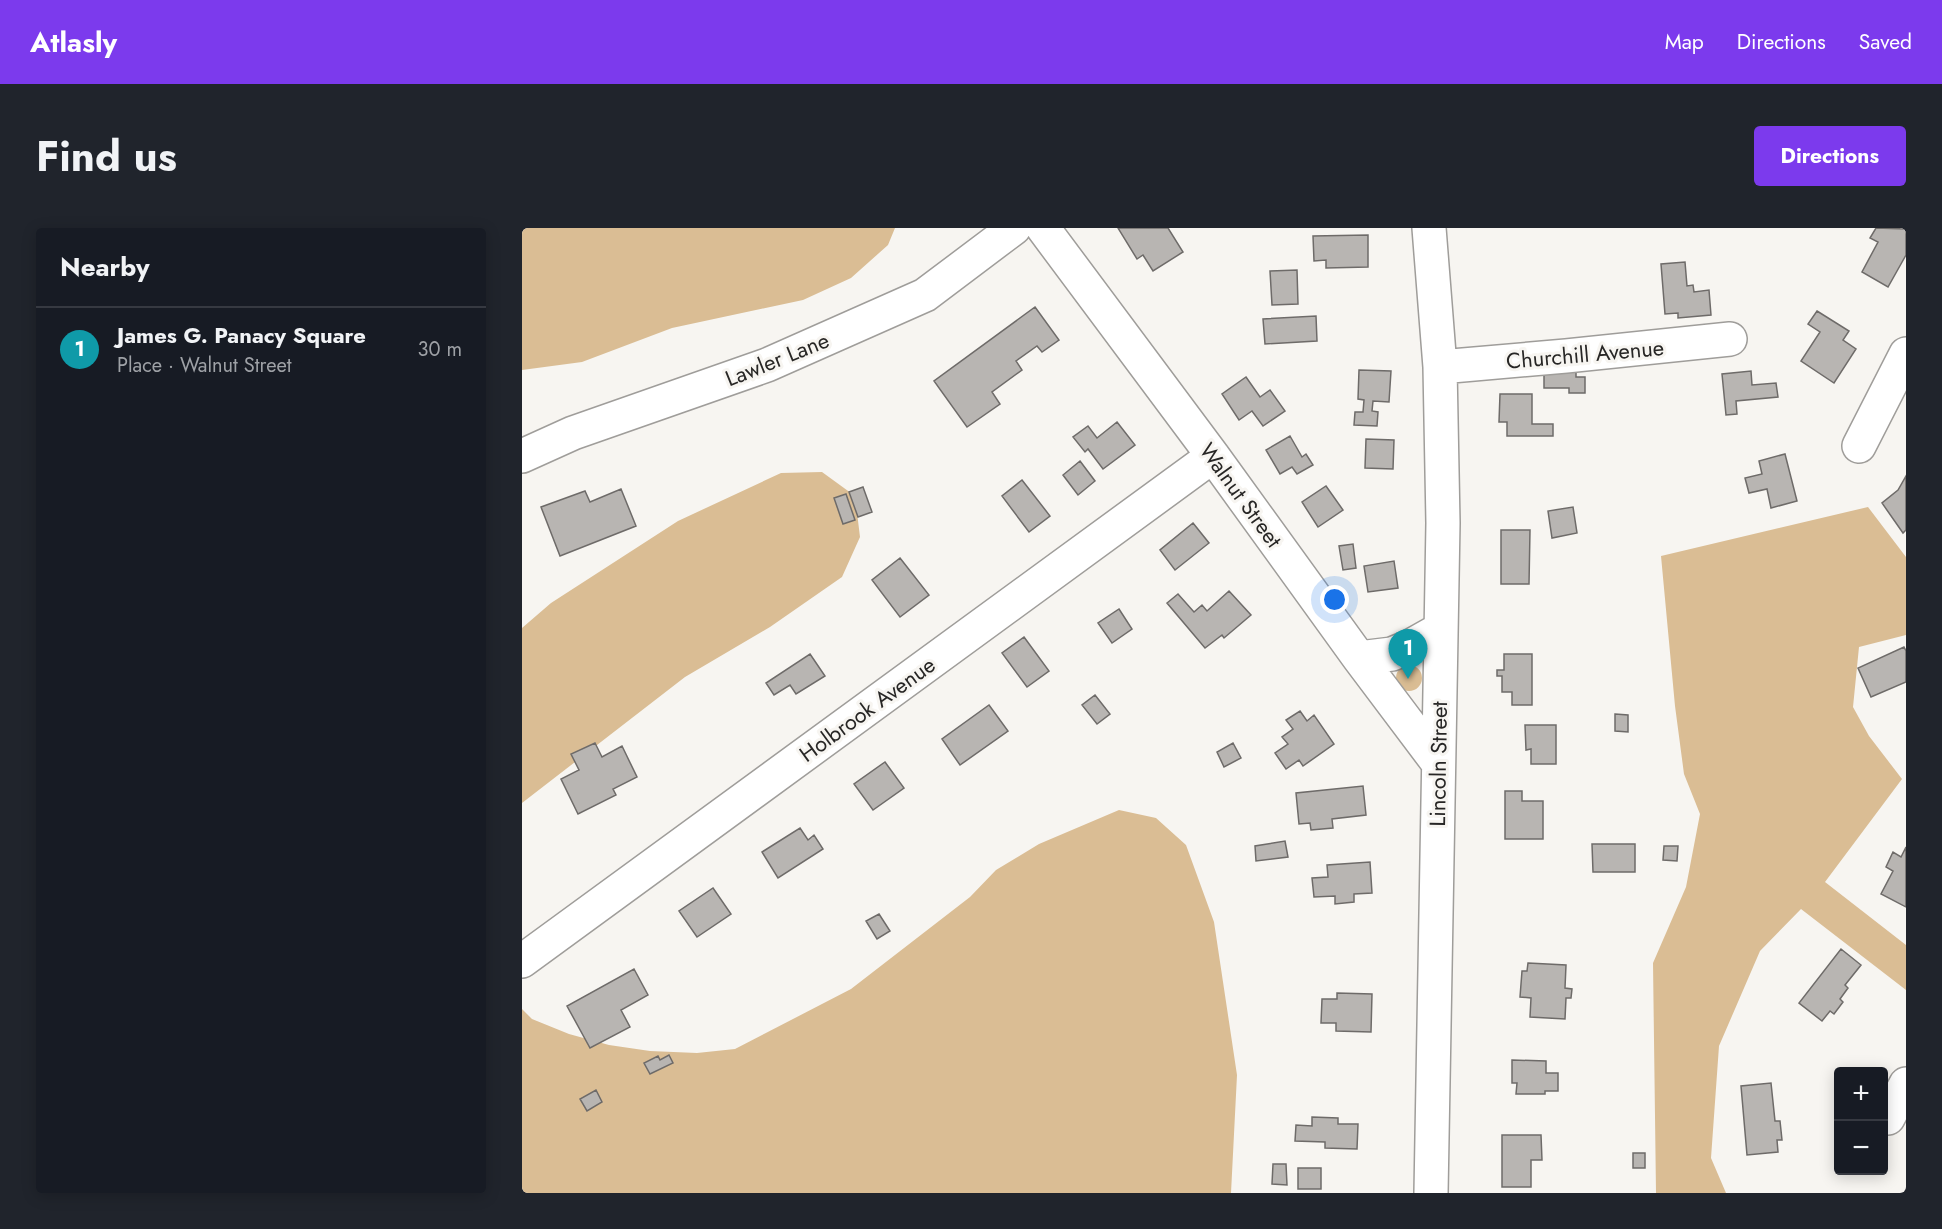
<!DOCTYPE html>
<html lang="en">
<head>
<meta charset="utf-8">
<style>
  :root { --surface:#171b24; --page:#20242c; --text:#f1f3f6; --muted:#9ea1a6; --line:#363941; --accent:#7c3aed }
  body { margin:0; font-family:Jost,sans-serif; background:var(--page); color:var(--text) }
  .controls { position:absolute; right:18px; bottom:18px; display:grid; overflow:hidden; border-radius:6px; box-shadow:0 3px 15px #0003 }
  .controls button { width:54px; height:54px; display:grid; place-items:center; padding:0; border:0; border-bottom:2px solid var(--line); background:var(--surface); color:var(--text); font:30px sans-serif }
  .you { position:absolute; left:813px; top:372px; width:21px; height:21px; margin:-15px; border:4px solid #fff; border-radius:50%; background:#1a73e8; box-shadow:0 0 0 9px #1a73e833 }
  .badge { display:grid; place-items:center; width:39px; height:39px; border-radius:50%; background:var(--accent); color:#fff; font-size:20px; font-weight:700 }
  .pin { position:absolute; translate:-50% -50px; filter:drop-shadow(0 2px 3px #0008) }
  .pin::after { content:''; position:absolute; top:32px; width:21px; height:18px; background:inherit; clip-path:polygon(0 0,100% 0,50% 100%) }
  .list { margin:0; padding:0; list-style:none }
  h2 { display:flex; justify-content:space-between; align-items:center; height:78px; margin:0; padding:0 24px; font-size:26px }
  h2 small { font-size:20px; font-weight:400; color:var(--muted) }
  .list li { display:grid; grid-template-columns:39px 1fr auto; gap:18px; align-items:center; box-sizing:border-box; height:84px; padding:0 24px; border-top:2px solid var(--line) }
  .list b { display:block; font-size:22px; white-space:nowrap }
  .list p { margin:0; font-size:20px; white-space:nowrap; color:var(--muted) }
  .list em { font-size:20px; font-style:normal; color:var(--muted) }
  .map { position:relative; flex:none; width:1384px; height:965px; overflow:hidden; border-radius:6px }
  header { display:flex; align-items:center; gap:36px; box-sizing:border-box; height:84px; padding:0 30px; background:var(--accent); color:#fff }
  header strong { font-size:28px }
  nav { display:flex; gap:33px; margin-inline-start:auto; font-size:21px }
  .intro { display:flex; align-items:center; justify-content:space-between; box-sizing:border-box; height:144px; padding:0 36px }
  h1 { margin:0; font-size:42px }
  .button { padding:15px 27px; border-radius:6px; background:var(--accent); color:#fff; font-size:21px; font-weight:700 }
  main { display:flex; gap:36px; padding:0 36px }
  aside { flex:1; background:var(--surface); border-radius:6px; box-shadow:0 3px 15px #0003 }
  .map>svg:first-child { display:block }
</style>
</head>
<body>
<header>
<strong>Atlasly</strong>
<nav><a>Map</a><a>Directions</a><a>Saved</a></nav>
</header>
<div class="intro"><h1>Find us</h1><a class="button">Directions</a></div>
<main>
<aside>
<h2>Nearby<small></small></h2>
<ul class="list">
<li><span class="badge" style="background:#0f9aa8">1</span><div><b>James G. Panacy Square</b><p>Place · Walnut Street</p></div><em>30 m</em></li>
</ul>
</aside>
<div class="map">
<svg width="1384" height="965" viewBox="0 0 1384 965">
  <rect width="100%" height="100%" fill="#f7f5f1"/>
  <path fill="#dabd94" d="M0,0H373L366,17L329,50L281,72L150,100L60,134L0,142Z
    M300,244L333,268L338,309L320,349L248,399L163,449L0,575V400L29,375L156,293L259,245Z
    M1346,279L1384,329V407L1337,419L1331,479L1347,508L1380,551L1303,654L1384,717V762L1279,681L1238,723L1197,818L1189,930L1204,965H1134L1131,735L1164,659L1178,586L1162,546L1153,478L1139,328Z
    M874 450a13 13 0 1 1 26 0a13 13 0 1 1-26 0Z
    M597,582L634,590L664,617L692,694L715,847L709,965H0V781L10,791L47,806L87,817L128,823L175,825L213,821L329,761L448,669L474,642L517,616Z"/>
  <path fill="#b8b5b2" stroke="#6e6b69" stroke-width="1.5" d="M596,0H646L661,24L631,43L621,27L615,31Z
    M1354,0L1384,1V27L1366,59L1340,44L1356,14L1348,10Z
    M846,7V39L804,40V32L792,33L791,8Z
    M1163,34L1165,58L1171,57L1172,64L1187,62L1189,87L1156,90V85L1143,86L1139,36Z
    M775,42L776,76L750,77L748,43Z
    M513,79L537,112L520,124L515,118L494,133L500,142L470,164L478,176L445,199L412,153Z
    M1295,83L1327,103L1321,112L1334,121L1312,155L1279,133L1298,104L1286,96Z
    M794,88L795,113L743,116L741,91Z
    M1022,139H1054V149H1063V165H1047V160H1022Z
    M837,142L869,143L867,174L851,173L850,183L856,184L855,198L832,197L833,184H841L842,172L836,171Z
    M1229,143L1230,157L1254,155L1256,169L1214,173L1215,186L1204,187L1200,146Z
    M724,149L738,169L748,162L763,183L741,198L730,183L717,192L700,166Z
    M978,166H1010V196H1031V208H985V194H977Z
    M595,194L613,217L581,241L566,221L563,224L551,209L566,198L575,210Z
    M768,208L780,229L784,226L791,237L775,246L770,239L758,246L744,222Z
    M844,211L872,212L871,241L843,240Z
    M1263,226L1275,273L1249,280L1245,261L1227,265L1223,250L1240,246L1237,233Z
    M558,233L573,253L556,267L541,247Z
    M1384,248V302L1381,305L1360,275L1376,262Z
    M500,252L528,288L507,304L480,268Z
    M804,258L821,282L796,299L780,274Z
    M341,259L350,284L336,289L327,264Z
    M99,261L114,298L38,328L19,279L63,263L68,274Z
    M324,266L333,292L321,296L312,270Z
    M1051,279L1055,305L1030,310L1026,283Z
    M671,295L687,315L653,342L638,322Z
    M979,302H1008L1007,356H979Z
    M831,316L834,340L821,342L817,318Z
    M378,330L407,367L378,389L350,352Z
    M872,333L876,360L846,364L842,338Z
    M707,363L729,387L702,410L700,407L683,420L645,375L656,366L672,384L680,377L685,383Z
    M597,381L610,401L590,415L576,395Z
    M502,409L527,443L505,459L480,425Z
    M1382,419L1384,423V454L1349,469L1336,440Z
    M288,426L303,448L274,466L268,457L252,467L244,455Z
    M982,426H1010V477H990V464H980V448H975V442H982Z
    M573,467L588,486L575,496L560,477Z
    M467,477L486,503L438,537L420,511Z
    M778,483L785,493L792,487L812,516L781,538L777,532L764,541L753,525L766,516L760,509L771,501L764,492Z
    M1093,486L1106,487V504L1093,503Z
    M1003,497H1034V536H1009V521L1004,522Z
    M73,515L80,529L100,518L115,549L91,561L94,567L56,586L39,551L57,542L49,526Z
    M711,515L719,530L702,539L695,524Z
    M363,534L382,560L351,582L332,556Z
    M841,558L844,587L810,591L811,600L789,602L788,595L777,596L774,565Z
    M983,563H1000V573H1021V611H983Z
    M278,600L286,612L292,607L301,621L256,650L240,624Z
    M763,613L766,629L734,633L733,618Z
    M1070,616H1113V644H1071Z
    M1142,618H1156L1155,633L1141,632Z
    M1384,619V679L1359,666L1371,643L1364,639L1371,624L1379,629Z
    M848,634L850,665L832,666V674L813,676V668L792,669L790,650L806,649L805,637Z
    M191,660L209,686L175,709L157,683Z
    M357,686L368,703L355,711L344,693Z
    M1319,721L1339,737L1323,757L1326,760L1318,771L1321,774L1312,786L1308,783L1300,793L1277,775Z
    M1006,735L1044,737L1043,760L1050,761L1049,770H1044L1043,791L1008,789L1009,770L998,769L1000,743H1005Z
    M112,741L126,767L99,782L108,799L68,820L45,778Z
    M815,765L850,766L849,804L814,803V795H799L800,771H815Z
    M147,827L151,835L128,846L122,835L136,828L138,832Z
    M990,832L1024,833V845H1036V863H1023V866H994L995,855H990Z
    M1249,855L1253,893H1258L1260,912H1255L1256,924L1225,927L1219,858Z
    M74,862L80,874L65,883L58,871Z
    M790,889L816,890V896H836L835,921L803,920V914L773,913L774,897L790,898Z
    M980,907H1019L1020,932H1009V959H980Z
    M1111,925H1123V940H1111Z
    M751,936H764L765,957L750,956Z
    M776,940H799V961H776Z"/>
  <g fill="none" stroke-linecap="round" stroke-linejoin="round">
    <g stroke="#9f9d9a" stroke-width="36">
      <path id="minor" d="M521,0L691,228L837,430L916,535
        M907,0L918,139L921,295L909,965
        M918,139L1044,128L1208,111
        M1337,218L1384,126
        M0,228L51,205L245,137L403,67L492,0
        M837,430L870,426L887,419L919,401
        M0,733L691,228
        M1366,890L1384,856"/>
    </g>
    <use href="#minor" stroke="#fff" stroke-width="33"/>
  </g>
  <g text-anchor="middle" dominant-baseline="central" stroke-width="6" stroke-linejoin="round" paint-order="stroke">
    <g font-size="22" fill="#272625" stroke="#f7f5f1">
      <text transform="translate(1063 126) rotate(-5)">Churchill Avenue</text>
      <text transform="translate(255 131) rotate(-22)">Lawler Lane</text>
      <text transform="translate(719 267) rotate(54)">Walnut Street</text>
      <text transform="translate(345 481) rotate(-36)">Holbrook Avenue</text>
      <text transform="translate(916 536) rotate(-89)">Lincoln Street</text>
    </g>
  </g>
</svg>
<div class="controls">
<button>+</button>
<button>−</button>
</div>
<div class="you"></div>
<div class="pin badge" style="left:886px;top:451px;background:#0f9aa8">1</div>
</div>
</main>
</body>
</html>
